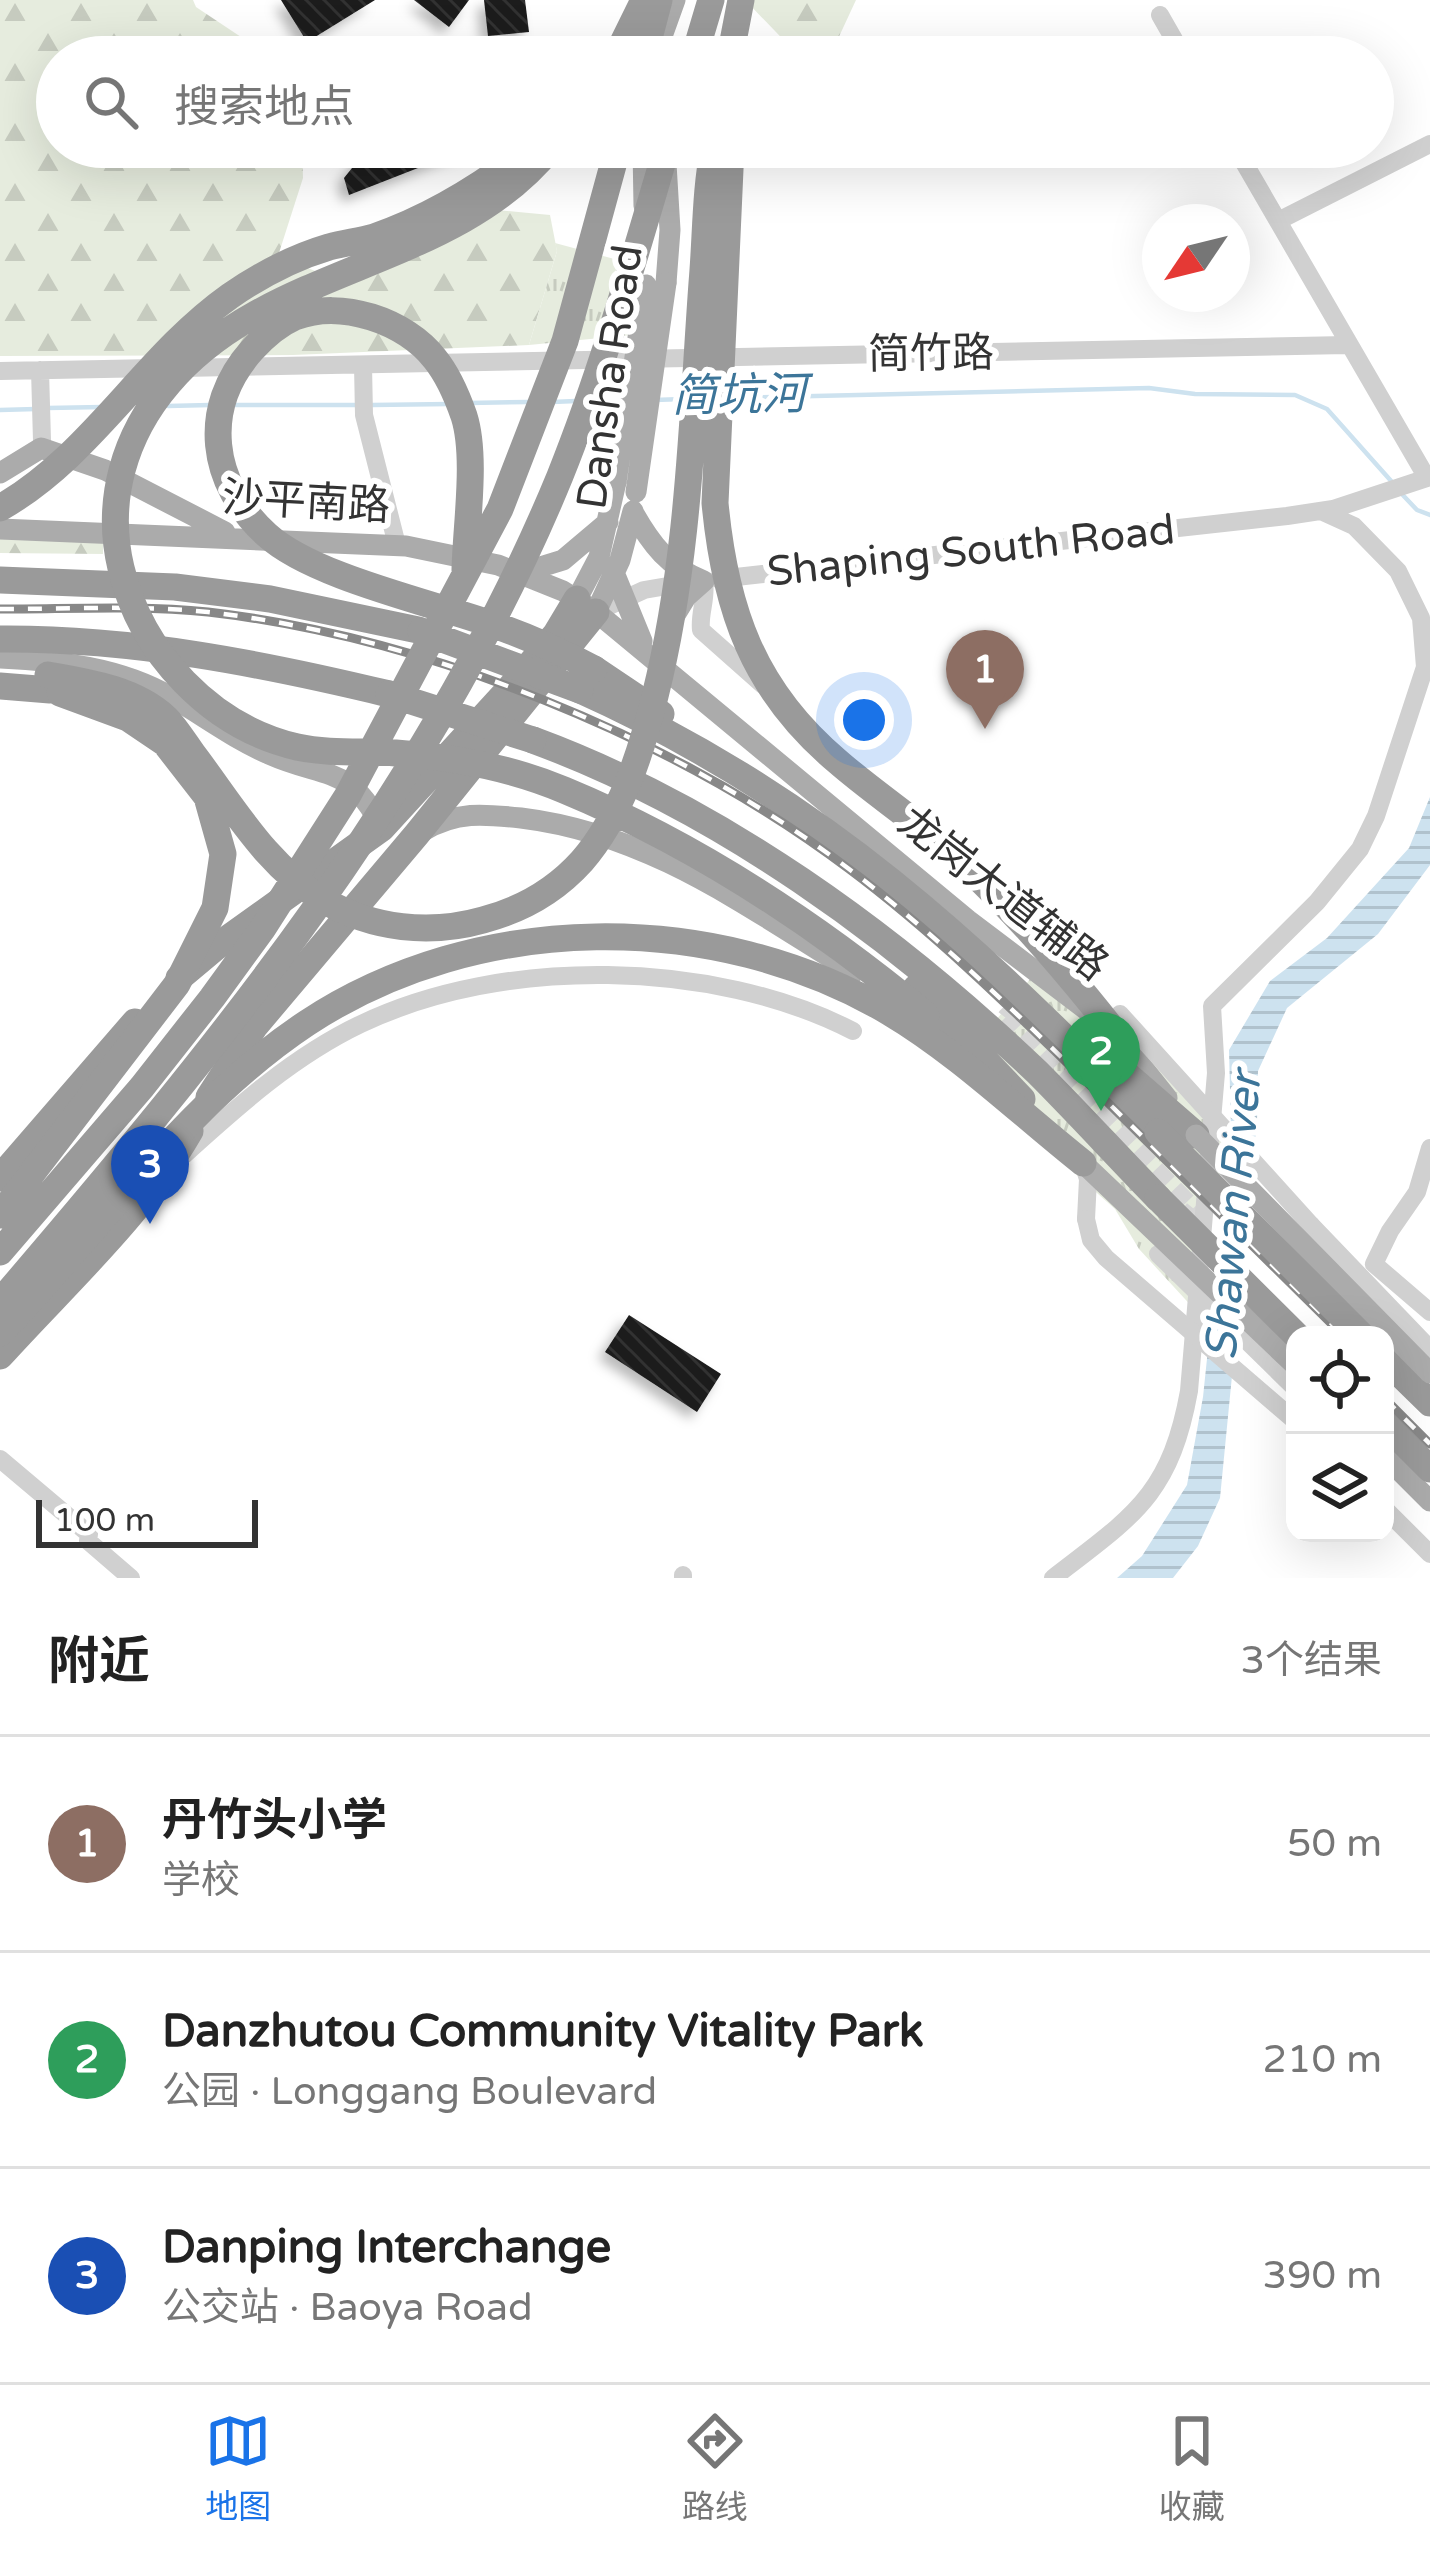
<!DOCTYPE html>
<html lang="zh">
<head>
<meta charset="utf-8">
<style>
  :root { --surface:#fff; --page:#f6f6f6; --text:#222; --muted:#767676; --line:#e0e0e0; --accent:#1a73e8 }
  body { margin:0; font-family:"Varela Round","Noto Sans SC",sans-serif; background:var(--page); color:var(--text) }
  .controls { position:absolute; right:36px; bottom:36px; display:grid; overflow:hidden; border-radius:24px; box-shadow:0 12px 48px #0002 }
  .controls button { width:108px; height:108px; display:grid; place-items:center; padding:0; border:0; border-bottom:3px solid var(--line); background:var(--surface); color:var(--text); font:60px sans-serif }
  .compass { position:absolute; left:1142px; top:204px; width:108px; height:108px; border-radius:50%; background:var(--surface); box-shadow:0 12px 48px #0002; rotate:235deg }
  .scale { position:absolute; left:36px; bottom:30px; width:222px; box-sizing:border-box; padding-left:12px; border:6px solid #333; border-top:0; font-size:33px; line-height:42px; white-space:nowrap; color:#333; -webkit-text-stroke:9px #fff; paint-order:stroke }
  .you { position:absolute; left:864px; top:720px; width:42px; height:42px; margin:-30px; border:9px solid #fff; border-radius:50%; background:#1a73e8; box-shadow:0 0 0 18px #1a73e833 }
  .badge { display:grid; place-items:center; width:78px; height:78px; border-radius:50%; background:var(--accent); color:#fff; font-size:39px; font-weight:700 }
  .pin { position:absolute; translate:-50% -99px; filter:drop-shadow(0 3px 6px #0008) }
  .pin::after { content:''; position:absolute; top:63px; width:42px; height:36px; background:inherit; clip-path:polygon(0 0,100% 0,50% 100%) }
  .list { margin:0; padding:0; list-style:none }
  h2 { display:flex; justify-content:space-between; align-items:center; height:156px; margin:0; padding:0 48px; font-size:51px }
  h2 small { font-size:39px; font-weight:400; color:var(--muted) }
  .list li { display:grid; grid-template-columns:78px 1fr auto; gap:36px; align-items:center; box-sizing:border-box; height:216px; padding:0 48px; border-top:3px solid var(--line) }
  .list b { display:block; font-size:45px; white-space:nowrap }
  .list p { margin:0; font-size:39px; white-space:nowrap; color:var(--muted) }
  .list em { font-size:39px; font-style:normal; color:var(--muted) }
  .icon { flex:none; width:66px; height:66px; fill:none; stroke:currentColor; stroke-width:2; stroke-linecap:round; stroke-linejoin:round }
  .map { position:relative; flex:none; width:1430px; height:1578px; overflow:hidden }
  .search { position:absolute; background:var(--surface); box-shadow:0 12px 48px #0002; left:36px; right:36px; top:36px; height:132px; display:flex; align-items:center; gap:30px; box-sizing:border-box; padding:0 42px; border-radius:66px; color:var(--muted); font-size:45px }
  .sheet { height:804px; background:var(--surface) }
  nav { display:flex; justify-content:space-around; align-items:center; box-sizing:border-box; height:168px; border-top:3px solid var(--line); background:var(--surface); font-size:33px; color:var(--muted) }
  nav a { display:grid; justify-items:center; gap:6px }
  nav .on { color:var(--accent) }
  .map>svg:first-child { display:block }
</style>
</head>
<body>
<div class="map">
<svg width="1430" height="1578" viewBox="0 0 1430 1578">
  <defs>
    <pattern id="forest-firs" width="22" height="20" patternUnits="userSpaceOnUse" patternTransform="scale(3)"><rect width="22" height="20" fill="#e6ecde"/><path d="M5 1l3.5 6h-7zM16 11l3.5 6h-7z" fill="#c6cbbf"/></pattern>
    <pattern id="park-tufts" width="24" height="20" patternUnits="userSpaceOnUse" patternTransform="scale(3)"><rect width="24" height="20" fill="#e6ecde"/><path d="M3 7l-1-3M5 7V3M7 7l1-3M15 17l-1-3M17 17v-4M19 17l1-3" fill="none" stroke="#c6cbbf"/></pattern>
    <pattern id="water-rules" width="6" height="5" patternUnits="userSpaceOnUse" patternTransform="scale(3)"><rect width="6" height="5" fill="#cde2ef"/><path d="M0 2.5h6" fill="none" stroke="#b0c2cd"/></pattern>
    <pattern id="building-back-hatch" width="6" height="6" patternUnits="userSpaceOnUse" patternTransform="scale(3)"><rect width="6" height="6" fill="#1a1a1a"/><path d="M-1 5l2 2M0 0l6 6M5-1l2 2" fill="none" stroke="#333"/></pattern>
    <filter id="shadow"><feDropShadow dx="-7" dy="7" stdDeviation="6" flood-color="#0004"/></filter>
  </defs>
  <rect width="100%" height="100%" fill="#fff"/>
  <path fill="url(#forest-firs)" d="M0,0H193L196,7L253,45L263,57H57V147H302L303,178L278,256L350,285L496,210L550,215L557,251L529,345L293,355L0,356Z
    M745,0H856L830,56L800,57Z
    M0,532L103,540V554L0,553Z"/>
  <path fill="url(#park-tufts)" d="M555,243L644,267L631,335L529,345L557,251Z
    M1051,954L1238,1154L1207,1215L1196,1311L1139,1249L1115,1209L956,1068Z"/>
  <path fill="url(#water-rules)" d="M1430,797V865L1378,934L1287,1008L1258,1071L1257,1121L1220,1498L1198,1546L1173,1578H1117L1142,1556L1187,1485L1203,1397L1231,1129L1229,1050L1270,981L1327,938L1409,848Z"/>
  <path fill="#fff" d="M1225,1129L1259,1162L1240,1343L1206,1309Z"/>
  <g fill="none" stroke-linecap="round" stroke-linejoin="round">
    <path stroke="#cde2ef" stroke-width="4.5" d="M732,398L1149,388L1195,394L1295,395L1327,409L1392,482
      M654,400L684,399
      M552,402L576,401
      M468,403L528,402
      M234,405H360
      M372,405L450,404
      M168,406L210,405
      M48,408L102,407
      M0,410L36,409
      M1399,491L1417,510L1430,515"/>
  </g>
  <path fill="url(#building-back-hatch)" filter="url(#shadow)" d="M281,0H375L307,42Z
    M414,0H469L449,27Z
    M484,0H525L529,32L488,36Z
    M469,147V148L349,195L344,178L368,148Z
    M629,1315L721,1374L697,1412L605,1352Z"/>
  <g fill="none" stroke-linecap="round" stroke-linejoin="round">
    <path stroke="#d6d6d6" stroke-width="18" stroke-dasharray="18 9" stroke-linecap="butt" d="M989,1039L1007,1016L1194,1209L1176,1231"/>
    <path stroke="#d0d0d0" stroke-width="18" d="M1160,15L1184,57
      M1235,147L1427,478
      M1278,221L1430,144
      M363,365L364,415L397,545
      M182,368L1347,345
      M40,370L42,441
      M0,371L155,368
      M718,579L1287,516L1333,509L1430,477
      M704,581C707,599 699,613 701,630L763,685
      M596,612L644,590L685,583
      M1430,1148L1417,1192L1390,1231L1374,1264L1430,1312
      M184,1155C239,1105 294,1056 361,1024C503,956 713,959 853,1031
      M1083,1163L1088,1179L1086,1219
      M1311,1225L1430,1349
      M1158,1254L1295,1388
      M0,1459L89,1534L88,1541L131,1578
      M1385,1509L1430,1554
      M683,1575V1578
      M1053,1578C1133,1516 1170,1496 1189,1391L1216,1073L1212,1006L1317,902L1360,849L1376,816L1425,667L1421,618L1398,571L1354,526L1321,511"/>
    <path stroke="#ababab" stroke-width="21" d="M661,39L675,0
      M643,147L644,206
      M666,283L670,230L666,164
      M0,473L41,448L105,470L225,532
      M633,512C651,544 669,568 704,581L686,597L675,615
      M0,529L406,546L498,565L563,591L596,612L968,920L1113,1030L1167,1098
      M524,572L563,560L608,522
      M615,575L642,641
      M577,599L599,557L616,482
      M596,612L620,560L633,511
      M0,658C59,661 119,667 171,697C204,716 234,739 269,754C325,779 349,764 381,826
      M423,831C456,811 484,814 521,818C651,834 745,906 854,972
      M1385,1456L1430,1501"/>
    <path stroke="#9a9a9a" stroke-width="27" d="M616,57L644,0
      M644,57L659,0
      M694,57L711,0
      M730,57L741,0
      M0,580L175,587L270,599L418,630
      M0,639C132,638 260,663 389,694
      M594,669L661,714
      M0,686L50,690
      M580,690C821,798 977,946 1158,1132
      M533,740C720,809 893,935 1037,1072C1078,1113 1117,1156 1158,1198
      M179,978L216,947L382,828L510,688L556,634L577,599
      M916,988L1022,1099
      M1112,1062L1196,1135
      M209,1097L255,1026L417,834L596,612
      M0,1178L135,1022
      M0,1356C66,1283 141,1216 190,1131
      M1385,1359L1430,1403
      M1385,1424L1430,1469"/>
    <g stroke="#888" stroke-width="9">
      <path id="rail" d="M0,609C69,609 139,605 208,612C426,637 674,737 849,869C936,934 1014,1011 1092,1087C1176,1169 1259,1252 1343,1335
        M1385,1399L1430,1444"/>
    </g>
    <use href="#rail" stroke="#fff" stroke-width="4.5" stroke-dasharray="14" stroke-linecap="butt"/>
    <path stroke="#d0d0d0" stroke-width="18" d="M1120,1014L1311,1225
      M1086,1219L1091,1240L1106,1258L1294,1420"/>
    <path stroke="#ababab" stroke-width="21" d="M616,482L646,285
      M636,492L666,283
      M1196,1135L1430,1373
      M1083,1163L1295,1365"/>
    <path stroke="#9a9a9a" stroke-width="27" d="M551,147C454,269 270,264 169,383C124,435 105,501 121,568C141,653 211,727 297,747C329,754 363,751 396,753C453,757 512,768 564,790C697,845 816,924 926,1015
      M731,147L715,503C725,609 753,690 837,761C869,789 905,813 938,841C1004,898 1059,962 1113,1030
      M0,508C93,455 144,357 230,296C259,276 295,257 329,247C344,243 359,241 374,237C427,219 475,190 519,157
      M465,570C466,525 477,457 464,416C457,396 448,375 435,359C406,321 341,299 295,317C279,324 263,338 252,350C200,408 210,484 267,535C313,577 433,603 494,625C529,637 562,652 594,669
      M421,631L580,690
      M48,675C88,682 135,689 166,718C176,728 185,743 193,754C234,808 266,866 325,901C373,929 430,935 483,920C521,910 555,891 582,861C621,816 641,753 655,696C689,561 692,421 702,283C706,238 705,191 714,147
      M389,694L533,740
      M1158,1132L1361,1335
      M1158,1198L1296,1335
      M0,1215L177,984L215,908L223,854L207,797L165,743L128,718L60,693
      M0,1252L142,1087L212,998L263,928L348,795L500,509L565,341L618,147
      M0,1302C217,1049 432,788 560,476C603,369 634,258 667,147
      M0,1333C100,1230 186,1103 307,1023C477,911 714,909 889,1012C958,1053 1020,1113 1083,1163"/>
  </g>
  <g text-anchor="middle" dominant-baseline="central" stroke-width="12" stroke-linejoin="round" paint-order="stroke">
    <g font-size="42" fill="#333" stroke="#fff">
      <text transform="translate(931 354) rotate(-1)">简竹路</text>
      <text transform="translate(610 377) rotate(-82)">Dansha Road</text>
      <text transform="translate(306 502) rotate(3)">沙平南路</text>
      <text transform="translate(971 551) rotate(-6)">Shaping South Road</text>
      <text transform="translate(1003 894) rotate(38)">龙岗大道辅路</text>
    </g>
    <g font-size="45" font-style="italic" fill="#3c7599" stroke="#fff">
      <text transform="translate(739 396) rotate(-1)">简坑河</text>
      <text transform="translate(1234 1216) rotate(-85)">Shawan River</text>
    </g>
  </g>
</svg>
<div class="controls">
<button><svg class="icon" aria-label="locate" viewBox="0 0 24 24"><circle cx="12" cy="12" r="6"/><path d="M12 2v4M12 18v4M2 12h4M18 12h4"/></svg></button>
<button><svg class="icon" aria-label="layers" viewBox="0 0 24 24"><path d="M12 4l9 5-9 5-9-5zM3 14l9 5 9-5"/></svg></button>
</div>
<svg class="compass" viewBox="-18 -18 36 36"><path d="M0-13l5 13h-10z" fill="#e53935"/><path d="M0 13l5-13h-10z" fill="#767676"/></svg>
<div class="scale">100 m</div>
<div class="you"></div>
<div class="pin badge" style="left:985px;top:729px;background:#8d6e63">1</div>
<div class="pin badge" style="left:1101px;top:1111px;background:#2e9e5b">2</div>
<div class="pin badge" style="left:150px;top:1224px;background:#1a4fb4">3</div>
<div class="search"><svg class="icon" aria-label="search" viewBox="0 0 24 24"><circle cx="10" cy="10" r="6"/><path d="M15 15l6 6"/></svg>搜索地点</div>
</div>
<section class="sheet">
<h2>附近<small>3个结果</small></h2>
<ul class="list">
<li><span class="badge" style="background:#8d6e63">1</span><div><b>丹竹头小学</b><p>学校</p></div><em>50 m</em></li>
<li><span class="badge" style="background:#2e9e5b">2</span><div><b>Danzhutou Community Vitality Park</b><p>公园 · Longgang Boulevard</p></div><em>210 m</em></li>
<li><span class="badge" style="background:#1a4fb4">3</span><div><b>Danping Interchange</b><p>公交站 · Baoya Road</p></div><em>390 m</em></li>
</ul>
</section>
<nav>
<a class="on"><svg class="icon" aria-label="map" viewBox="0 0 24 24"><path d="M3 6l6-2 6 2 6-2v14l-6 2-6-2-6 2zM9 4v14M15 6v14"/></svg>地图</a>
<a><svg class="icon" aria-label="directions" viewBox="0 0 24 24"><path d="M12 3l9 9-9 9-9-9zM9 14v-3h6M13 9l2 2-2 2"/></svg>路线</a>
<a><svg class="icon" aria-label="saved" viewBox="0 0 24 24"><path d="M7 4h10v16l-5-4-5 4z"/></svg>收藏</a>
</nav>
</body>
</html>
